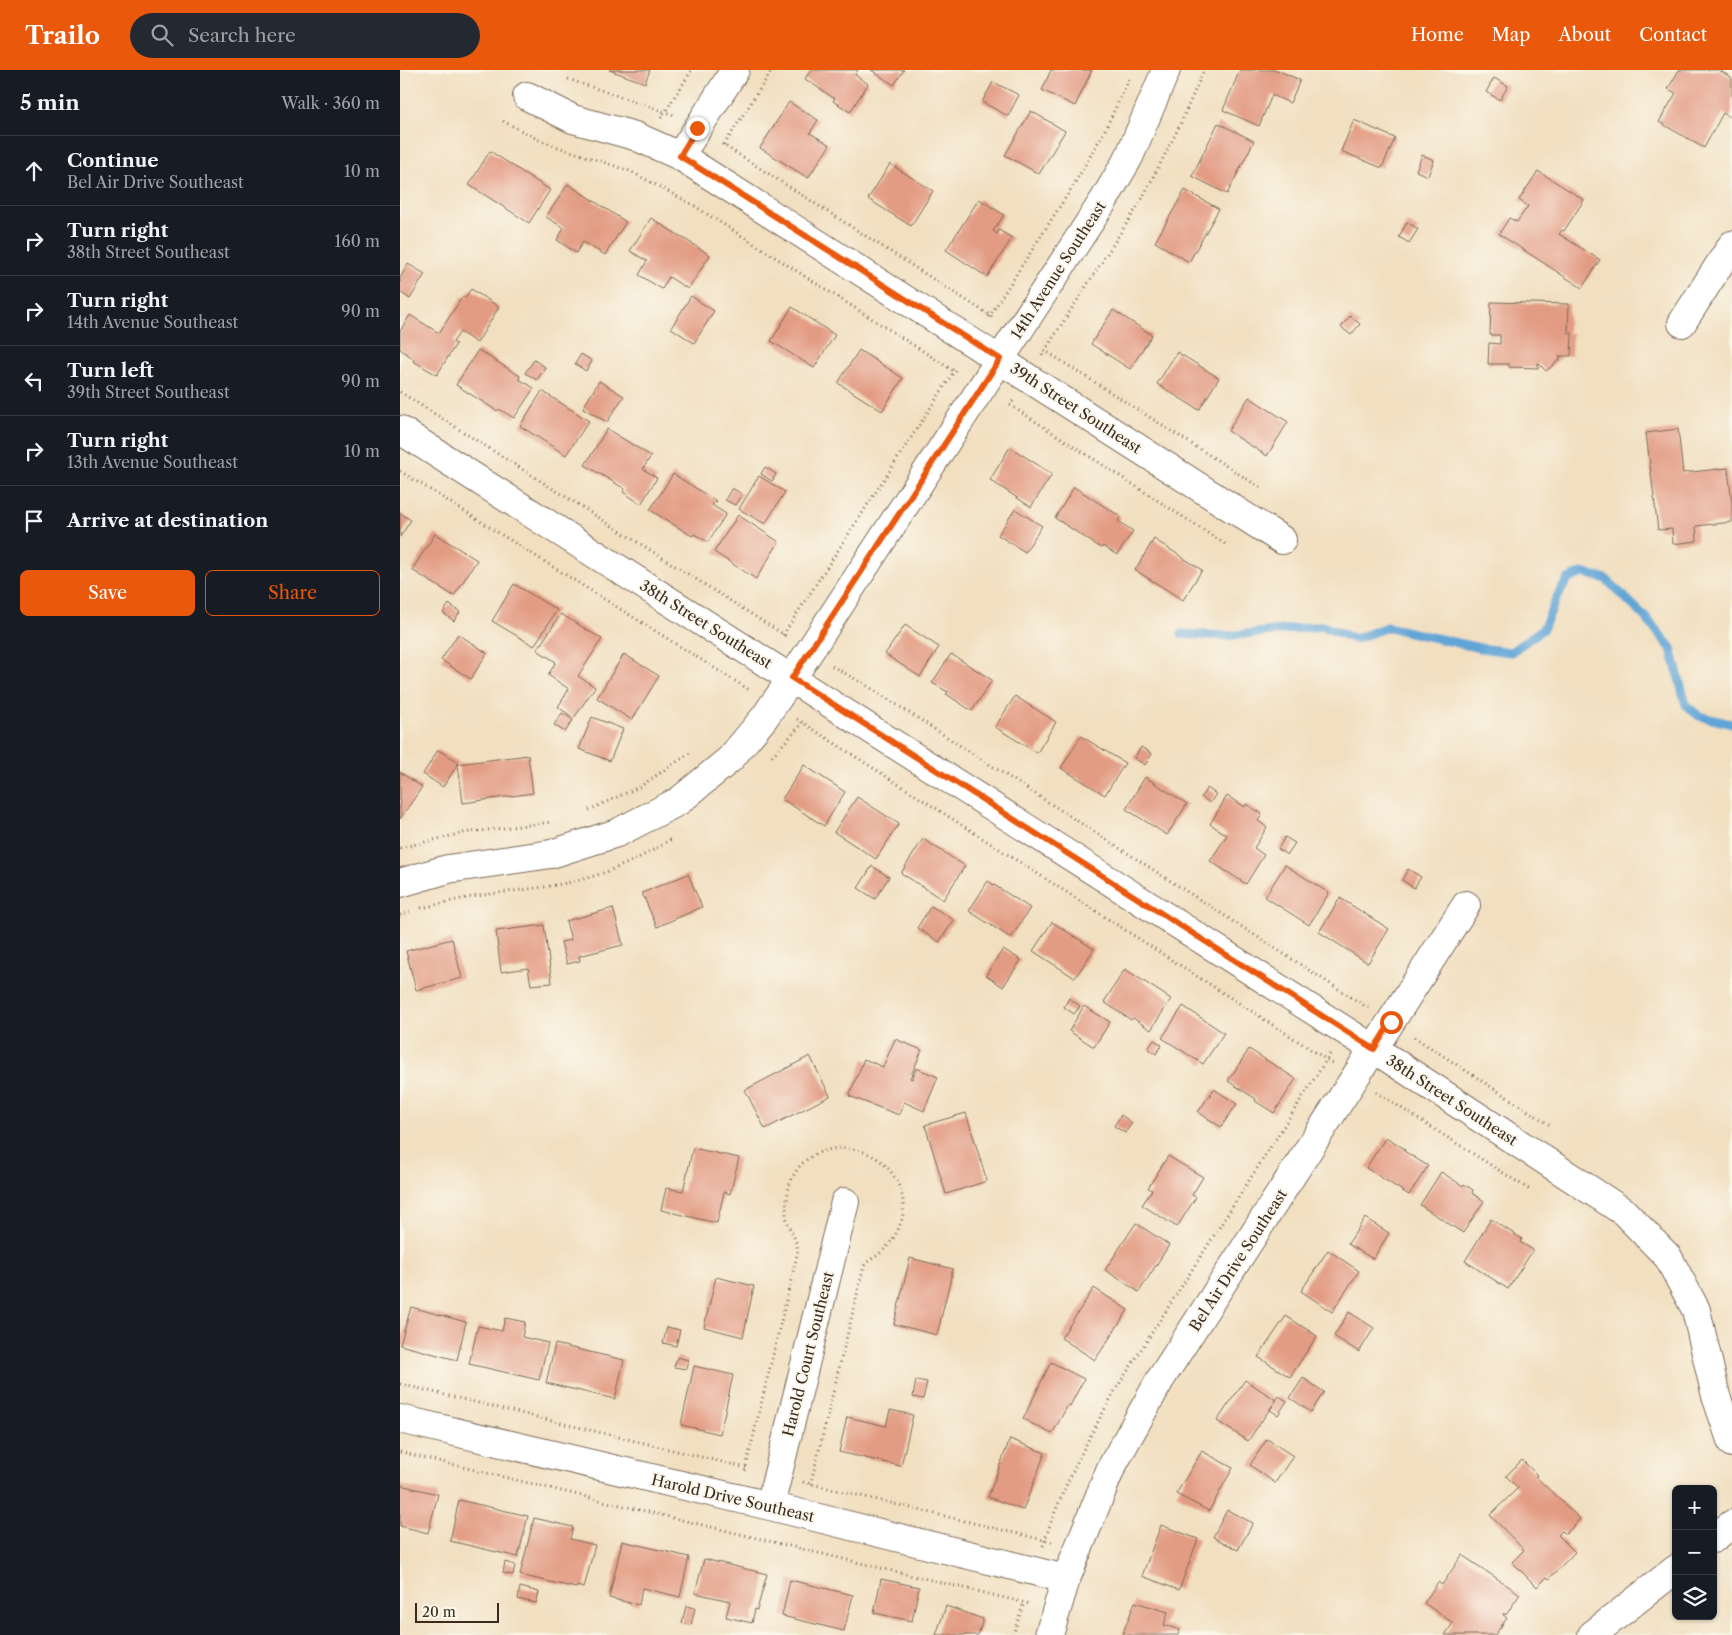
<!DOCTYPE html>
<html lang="en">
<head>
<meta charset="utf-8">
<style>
  :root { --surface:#171b24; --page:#242831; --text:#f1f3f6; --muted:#9ea1a6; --line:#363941; --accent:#ea580c }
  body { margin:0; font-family:"Libre Caslon Text",serif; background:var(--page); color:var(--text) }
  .controls { position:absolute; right:15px; bottom:15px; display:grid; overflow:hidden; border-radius:8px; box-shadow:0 1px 4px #0004 }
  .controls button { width:45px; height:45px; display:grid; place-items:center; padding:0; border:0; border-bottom:1px solid var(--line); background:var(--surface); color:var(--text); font:25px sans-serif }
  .scale { position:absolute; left:15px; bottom:12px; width:84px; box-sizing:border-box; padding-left:5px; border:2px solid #3b2a1e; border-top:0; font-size:14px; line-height:18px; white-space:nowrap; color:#3b2a1e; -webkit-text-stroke:4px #fbf7ec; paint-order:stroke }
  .stop { position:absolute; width:15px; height:15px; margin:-11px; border:4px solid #ea580c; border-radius:50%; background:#fff }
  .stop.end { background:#ea580c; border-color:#fff; box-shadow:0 1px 5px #0008 }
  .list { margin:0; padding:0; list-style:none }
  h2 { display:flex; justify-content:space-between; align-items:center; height:65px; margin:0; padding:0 20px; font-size:21px }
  h2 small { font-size:16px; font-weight:400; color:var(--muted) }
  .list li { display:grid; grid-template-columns:32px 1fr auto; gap:15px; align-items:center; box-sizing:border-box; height:70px; padding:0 20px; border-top:1px solid var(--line) }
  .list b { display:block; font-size:19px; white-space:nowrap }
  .list p { margin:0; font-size:16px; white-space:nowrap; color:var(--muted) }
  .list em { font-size:16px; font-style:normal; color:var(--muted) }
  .actions { display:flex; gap:10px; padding:15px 20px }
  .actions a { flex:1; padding:11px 0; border:1px solid var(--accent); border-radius:8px; text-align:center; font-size:18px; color:var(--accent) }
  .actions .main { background:var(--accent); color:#fff }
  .icon { flex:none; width:28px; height:28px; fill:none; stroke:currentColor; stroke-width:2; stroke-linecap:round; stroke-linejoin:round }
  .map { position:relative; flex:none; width:1332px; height:1565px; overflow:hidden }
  header { display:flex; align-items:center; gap:30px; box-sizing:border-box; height:70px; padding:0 25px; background:var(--accent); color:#fff }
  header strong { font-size:24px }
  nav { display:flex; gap:28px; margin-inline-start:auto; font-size:18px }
  .search { width:350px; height:45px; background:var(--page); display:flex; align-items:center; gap:12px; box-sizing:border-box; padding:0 18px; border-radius:28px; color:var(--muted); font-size:19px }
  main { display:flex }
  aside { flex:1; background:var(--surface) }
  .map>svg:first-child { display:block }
</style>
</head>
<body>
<header>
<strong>Trailo</strong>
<div class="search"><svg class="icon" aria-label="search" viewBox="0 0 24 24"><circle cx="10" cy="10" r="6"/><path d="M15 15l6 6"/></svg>Search here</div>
<nav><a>Home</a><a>Map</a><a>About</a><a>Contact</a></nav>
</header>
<main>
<aside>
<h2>5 min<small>Walk · 360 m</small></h2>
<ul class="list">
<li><svg class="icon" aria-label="ahead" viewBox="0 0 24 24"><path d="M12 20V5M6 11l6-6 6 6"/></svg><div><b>Continue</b><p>Bel Air Drive Southeast</p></div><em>10 m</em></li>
<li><svg class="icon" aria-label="right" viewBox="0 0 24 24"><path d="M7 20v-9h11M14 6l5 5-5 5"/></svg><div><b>Turn right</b><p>38th Street Southeast</p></div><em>160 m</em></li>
<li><svg class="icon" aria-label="right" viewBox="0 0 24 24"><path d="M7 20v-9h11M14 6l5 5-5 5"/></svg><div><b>Turn right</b><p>14th Avenue Southeast</p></div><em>90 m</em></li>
<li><svg class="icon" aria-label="left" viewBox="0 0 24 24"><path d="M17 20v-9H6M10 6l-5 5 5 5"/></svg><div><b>Turn left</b><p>39th Street Southeast</p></div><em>90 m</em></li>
<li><svg class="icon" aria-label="right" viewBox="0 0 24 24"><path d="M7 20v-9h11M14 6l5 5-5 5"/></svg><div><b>Turn right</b><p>13th Avenue Southeast</p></div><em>10 m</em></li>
<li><svg class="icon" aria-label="arrive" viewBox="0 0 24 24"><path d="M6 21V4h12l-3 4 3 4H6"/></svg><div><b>Arrive at destination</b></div></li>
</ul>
<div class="actions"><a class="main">Save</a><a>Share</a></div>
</aside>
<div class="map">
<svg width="1332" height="1565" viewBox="0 0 1332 1565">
  <rect width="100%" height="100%" fill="#fbf7ec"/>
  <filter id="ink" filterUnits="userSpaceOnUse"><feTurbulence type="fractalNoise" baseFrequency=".02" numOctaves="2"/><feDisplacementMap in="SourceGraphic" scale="10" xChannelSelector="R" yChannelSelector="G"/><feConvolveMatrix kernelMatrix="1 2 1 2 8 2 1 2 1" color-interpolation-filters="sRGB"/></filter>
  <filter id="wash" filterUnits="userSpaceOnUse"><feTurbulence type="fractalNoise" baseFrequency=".0096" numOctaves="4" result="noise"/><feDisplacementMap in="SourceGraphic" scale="20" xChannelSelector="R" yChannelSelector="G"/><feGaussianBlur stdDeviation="1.12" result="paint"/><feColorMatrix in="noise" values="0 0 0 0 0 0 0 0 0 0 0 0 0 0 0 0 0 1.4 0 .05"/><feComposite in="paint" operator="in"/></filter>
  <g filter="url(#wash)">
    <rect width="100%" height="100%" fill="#f1dfc0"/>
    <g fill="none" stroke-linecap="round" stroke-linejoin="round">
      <path stroke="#61a5d6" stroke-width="9" d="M782,564L826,566L922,556L955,569L987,557L1080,578L1111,582L1143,559L1158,525L1168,509L1183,503L1206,509L1246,548L1271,578L1286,635L1299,646L1332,654"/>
    </g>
    <g id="blocks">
      <path fill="#e39c84" d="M209,0H250L245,13Z
        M411,0H458L455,5L468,14L450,42L433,31L435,29L405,9Z
        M471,0H504L494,15Z
        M651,0H692L675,36L642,20Z
        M840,0H877L900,10L890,33L872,25L859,56L823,40Z
        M1279,0H1319L1332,8V43L1330,47L1323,43L1304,78L1259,52L1276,23L1268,19Z
        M1094,8L1108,16L1100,30L1086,22Z
        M593,12L619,25L608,46L582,32Z
        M389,32L418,50L410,63L430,75L408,108L360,78Z
        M631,41L665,61L639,104L605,85Z
        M954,50L995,68L982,98L941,81Z
        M818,53L854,71L827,124L792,106Z
        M90,81L150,120L129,153L69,115Z
        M1022,85L1034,90L1028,106L1016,101Z
        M490,94L533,121L511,156L468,129Z
        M1138,101L1184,130L1164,161L1162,160L1159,164L1200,190L1182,218L1099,164L1109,148L1117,152L1128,136L1119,130Z
        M168,114L226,152L205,185L183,172L176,183L157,170L164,158L146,147Z
        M785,120L819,139L789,192L755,172Z
        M579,129L604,145L593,161L597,164L599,160L612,168L587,207L546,180Z
        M251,148L310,185L288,219L269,207L262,219L239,205L247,191L230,181Z
        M1007,152L1018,159L1009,173L999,167Z
        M8,194L25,204L10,229L0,222V208Z
        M71,219L99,237L77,273L60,262L53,272L56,274L37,305L13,291L14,289L0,279V261L10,245L39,263L63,226L65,228Z
        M291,226L314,241L294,273L271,258Z
        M1091,232L1169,234L1168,263H1172L1171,286H1159L1161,288L1146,301L1138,293V298L1109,297V294H1088L1089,273L1100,274V265H1090Z
        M392,237L435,265L414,298L371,271Z
        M713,240L752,265L730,299L691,274Z
        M950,246L960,254L951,265L941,257Z
        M78,280L120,306L119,309L134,318L114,348L99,339L97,341L56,315Z
        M459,280L503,308L482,341L438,313Z
        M777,282L819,308L799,340L757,314Z
        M181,284L192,291L186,301L175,294Z
        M134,290L145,297L137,310L125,303Z
        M199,311L224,326L207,352L183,338Z
        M142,321L189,351L166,385L120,356Z
        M849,327L888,352L867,386L828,361Z
        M207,359L251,386L243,399L257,408L241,434L223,422L225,419L185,395Z
        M1278,359L1283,403L1328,398L1332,433V452L1296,456L1297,471L1273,474L1272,459L1258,460L1246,363Z
        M610,377L652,404L631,437L590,410Z
        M365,397L376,404L372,411L361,404Z
        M273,404L316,431L312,435L326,444L308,472L294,464L292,466L250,440Z
        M359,406L385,422L365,454L339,439Z
        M674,417L721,447L718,451L733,461L717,485L703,476L701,478L655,448Z
        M332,418L342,424L335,435L325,430Z
        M615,439L642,456L625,482L598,465Z
        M0,443L11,450L0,467Z
        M338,445L379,472L356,509L314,482Z
        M35,464L77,490L54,526L12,500Z
        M754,469L802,500L783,530L735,500Z
        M114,514L157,540L134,576L92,551Z
        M49,534L60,542L54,551L43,543Z
        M161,544L202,569L178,606L195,617L174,648L158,637L169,619L148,605L156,592L137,580Z
        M505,555L539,577L520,607L485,584Z
        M58,564L87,583L71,609L41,590Z
        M224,584L259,606L232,650L197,628Z
        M551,584L592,610L572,641L546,624L548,622L532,613Z
        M615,626L656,652L637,683L595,657Z
        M162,643L173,650L165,662L154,655Z
        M192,647L223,659L210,691L179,679Z
        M681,666L725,693L705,725L661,698Z
        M741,677L752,684L745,695L734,688Z
        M38,680L59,692L43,717L23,704Z
        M128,685L133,723L63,733L58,694Z
        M404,695L445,722L424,756L382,729Z
        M0,702L22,717L0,749Z
        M745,707L787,734L767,765L726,739Z
        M807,718L816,724L810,733L801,727Z
        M827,726L845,737L846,734L862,744L858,751L867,757L854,778L864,785L846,814L810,791L827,765L810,754Z
        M457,727L499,754L476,789L434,762Z
        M885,767L895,773L887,785L878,779Z
        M523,769L565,796L543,830L501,803Z
        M885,795L929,823L909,855L865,827Z
        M472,796L489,807L475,829L458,818Z
        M1008,799L1021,807L1014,818L1002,810Z
        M288,804L302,837L257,857L242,823Z
        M588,811L630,838L611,868L569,841Z
        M940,828L989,859L968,893L919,862Z
        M531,836L554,850L539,872L517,858Z
        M213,838L223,875L179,886L180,891L167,894L161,872L171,870L166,851Z
        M652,852L694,879L675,908L633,881Z
        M144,855L152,913L131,915L128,898L101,902L96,861Z
        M52,869L62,908L16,920L6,881Z
        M603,879L621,890L603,917L586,905Z
        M725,899L771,929L751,960L733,948L731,950L704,932Z
        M669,928L680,936L674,944L664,937Z
        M684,936L710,952L694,977L669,961Z
        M783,936L824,963L803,994L762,968Z
        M495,969L522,980L510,1008L512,1009L516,998L538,1007L524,1041L504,1032L499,1045L449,1026L464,989L483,997Z
        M754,970L762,975L756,984L748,979Z
        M849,979L896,1009L874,1043L855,1031L856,1029L828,1011Z
        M410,986L430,1026L365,1059L345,1020Z
        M814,1019L837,1034L821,1057L798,1042Z
        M566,1043L587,1111L546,1124L525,1055Z
        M721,1045L732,1053L725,1063L714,1056Z
        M986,1067L1005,1079L1004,1081L1028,1096L1009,1125L966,1098Z
        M293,1078L339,1088L330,1124L324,1122L317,1153L261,1140L266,1118L283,1121Z
        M768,1086L803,1107L792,1125L796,1127L777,1157L742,1135L752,1120L748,1118Z
        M1041,1102L1063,1116L1064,1114L1073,1120L1072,1123L1084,1131L1063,1163L1020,1135Z
        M965,1148L989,1163L973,1189L948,1174Z
        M1091,1149L1122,1169L1120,1172L1133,1180L1108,1219L1065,1191Z
        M736,1153L769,1175L739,1222L705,1200Z
        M928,1180L959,1201L932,1242L901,1221Z
        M510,1188L553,1199L537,1265L494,1254Z
        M316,1207L354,1216L343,1267L304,1257Z
        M694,1218L728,1240L695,1290L661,1268Z
        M11,1237L66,1252L57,1290L0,1275Z
        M949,1242L974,1258L959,1282L934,1266Z
        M886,1246L917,1266L890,1307L858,1287Z
        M105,1248L125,1252L122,1267L148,1273L139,1310L69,1294L78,1256L102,1261Z
        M267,1257L280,1260L276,1276L263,1273Z
        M155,1274L224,1290L215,1329L146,1313Z
        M277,1287L288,1290L286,1299L274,1297Z
        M651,1292L684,1309L670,1336L668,1335L652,1364L623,1349Z
        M294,1296L333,1305L320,1364L281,1355Z
        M903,1308L924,1322L911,1342L890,1328Z
        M516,1310L527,1312L523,1329L513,1327Z
        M845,1310L876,1330L848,1371L817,1351Z
        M879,1326L887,1331L878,1345L870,1340Z
        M490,1340L513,1345L501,1396L439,1382L447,1347L486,1356Z
        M610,1369L645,1383L623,1440L588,1427Z
        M867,1369L893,1386L875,1413L850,1395Z
        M802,1381L833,1398L809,1441L776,1424Z
        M1122,1390L1137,1405L1135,1406L1180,1449L1166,1464L1162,1461L1158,1465L1175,1482L1149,1509L1147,1507L1137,1517L1112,1492L1124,1480L1090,1445L1118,1418L1106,1406Z
        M0,1415L38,1424L28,1463L0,1456Z
        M59,1430L128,1446L118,1487L50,1471Z
        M827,1440L853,1453L838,1480L813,1467Z
        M134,1448L173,1457L170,1469L195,1475L184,1518L177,1516L176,1518L120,1505Z
        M761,1455L798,1469L779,1520L742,1506Z
        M222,1471L289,1487L280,1527L242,1518L239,1535L209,1528Z
        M1062,1485L1120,1524L1106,1545L1104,1543L1103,1545L1107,1548L1095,1565H1045L1053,1553L1024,1533L1038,1512L1042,1515Z
        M304,1489L367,1504L357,1540L355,1539L352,1553L326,1547L330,1531L295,1523Z
        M105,1492L115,1495L113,1505L103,1503Z
        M481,1509L519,1517L512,1551L474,1543Z
        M390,1510L453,1525L444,1561L382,1546Z
        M120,1517L139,1522L136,1533L118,1529Z
        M735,1532L768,1542L764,1555L780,1560L778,1565H722Z
        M286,1536L295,1538L291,1555L282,1553Z
        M546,1536L583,1549L578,1565H536Z"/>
    </g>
  </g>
  <g filter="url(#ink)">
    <use href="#blocks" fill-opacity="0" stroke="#7b6957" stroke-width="1"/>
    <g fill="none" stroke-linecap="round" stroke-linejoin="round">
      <g stroke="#7b6957" stroke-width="30">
        <path id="minor" d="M127,26L173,49L235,66L280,86L882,470
          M280,86L335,0
          M1282,253L1332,175
          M0,360L974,979L1224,1142L1268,1187L1296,1240L1316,1326L1332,1373
          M0,813L48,799L151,784L217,763L279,731L330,689L364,648L392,608L704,130L729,87L766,0
          M0,1349L370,1436L666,1509
          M370,1436L445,1132
          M1313,1469L1332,1454
          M649,1565L666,1509L711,1398L760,1310L1066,835
          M1192,1565L1276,1499"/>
      </g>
      <path stroke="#7b6957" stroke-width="3" stroke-dasharray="1 4" stroke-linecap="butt" d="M168,9L274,45
        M261,48L292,0
        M103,51L137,69L155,76L230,101L293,135L554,301
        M322,74L594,248
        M324,75L372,0
        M589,247L673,116L704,62L730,7
        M644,280L861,418
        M642,285L741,131L779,57L804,0
        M0,322L386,566
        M613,331L610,335L828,476
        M0,401L351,621
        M383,565L555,300
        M432,596L466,615L968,938
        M397,649L932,993
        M372,686L403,653
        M189,740L239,717L290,683
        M0,778L63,763L152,752
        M21,838C36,835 51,831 66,828C109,820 152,819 194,806C222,797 248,784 273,768
        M0,845L10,842
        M1014,967L1150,1055
        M976,1022L1130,1120
        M0,1314L347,1398
        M0,1382L630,1534
        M345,1401L398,1181C397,1171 391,1162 388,1153C384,1144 387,1131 388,1122C397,1067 475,1064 497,1112C503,1123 505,1137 502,1149C498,1163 490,1175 479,1184C474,1188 468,1190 464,1196L410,1417
        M403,1412L652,1472
        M643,1476C660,1421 688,1369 716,1319L930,984
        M613,1565L624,1532"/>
      <use href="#minor" stroke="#fff" stroke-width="28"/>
    </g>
  </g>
  <g fill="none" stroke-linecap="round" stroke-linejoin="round" filter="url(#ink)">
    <path stroke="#ea580c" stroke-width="6" d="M297,58L280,86L600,289L392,608L974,979L991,952"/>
  </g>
  <g text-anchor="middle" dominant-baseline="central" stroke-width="4" stroke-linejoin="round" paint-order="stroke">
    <g font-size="15" fill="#3b2a1e" stroke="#fbf7ec">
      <text transform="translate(658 200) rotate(-57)">14th Avenue Southeast</text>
      <text transform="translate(676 338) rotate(33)">39th Street Southeast</text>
      <text transform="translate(306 554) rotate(32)">38th Street Southeast</text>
      <text transform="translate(1052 1030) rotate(33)">38th Street Southeast</text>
      <text transform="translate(838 1190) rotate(-57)">Bel Air Drive Southeast</text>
      <text transform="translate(408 1284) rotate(-76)">Harold Court Southeast</text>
      <text transform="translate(333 1428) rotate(13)">Harold Drive Southeast</text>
    </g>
  </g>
</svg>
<div class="controls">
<button>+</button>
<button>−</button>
<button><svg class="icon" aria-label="layers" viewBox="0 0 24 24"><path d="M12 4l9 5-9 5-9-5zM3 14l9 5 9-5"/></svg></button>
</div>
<div class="scale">20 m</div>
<div class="stop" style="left:991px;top:952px"></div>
<div class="stop end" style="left:297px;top:58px"></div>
</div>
</main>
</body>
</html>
